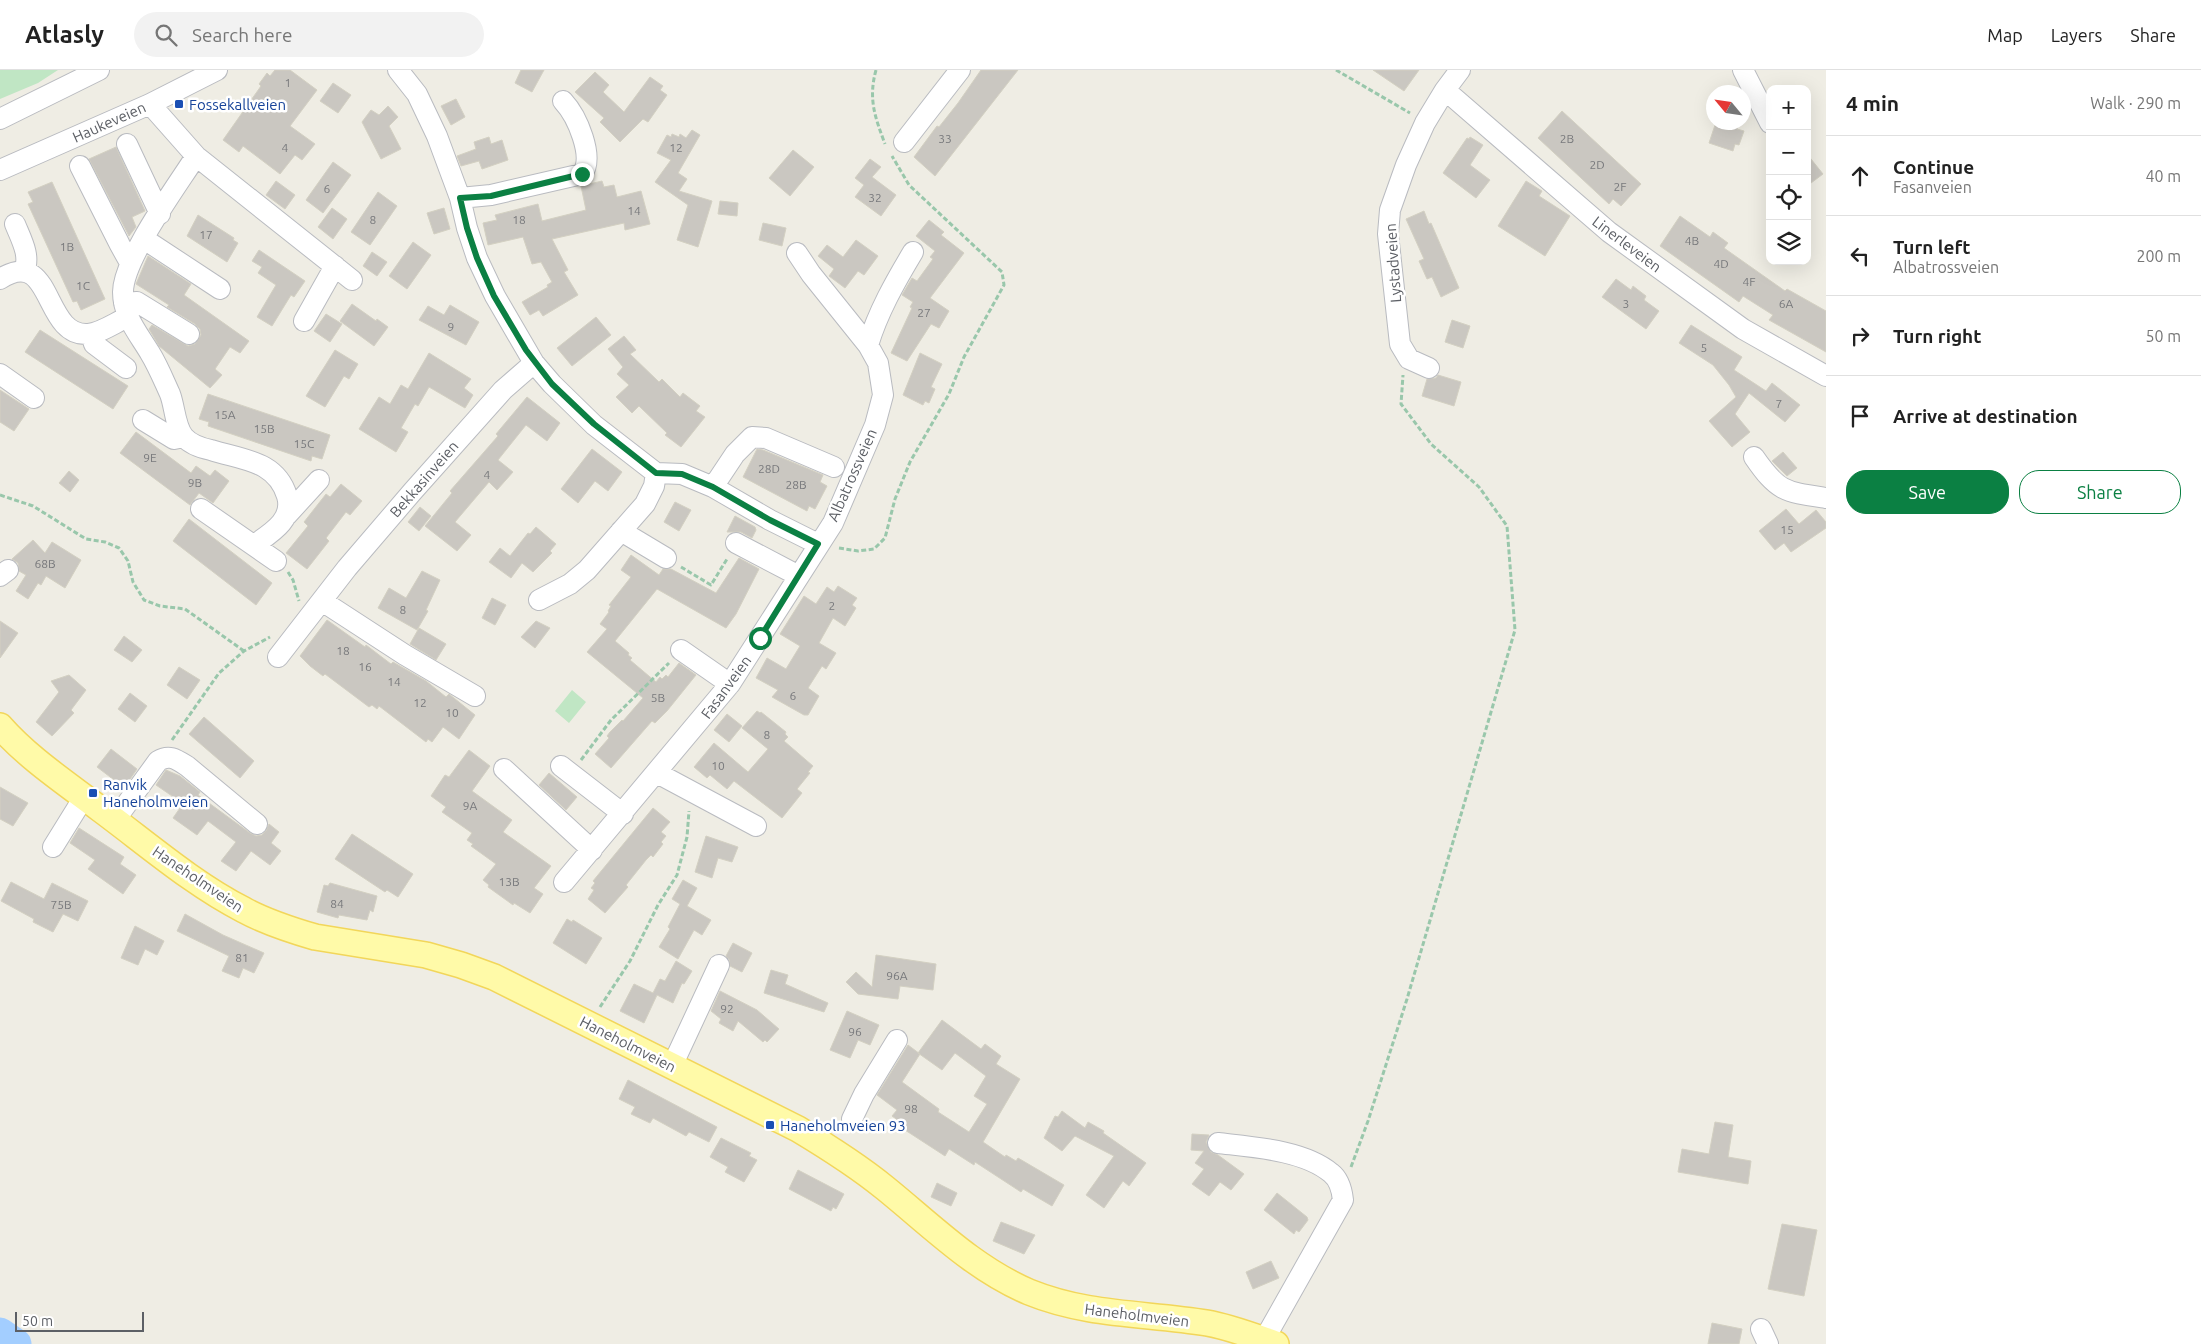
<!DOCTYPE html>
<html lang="en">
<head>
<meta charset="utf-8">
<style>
  :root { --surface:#fff; --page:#f2f2f2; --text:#222; --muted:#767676; --line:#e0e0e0; --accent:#0b8043 }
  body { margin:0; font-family:Ubuntu,sans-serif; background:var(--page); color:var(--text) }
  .controls { position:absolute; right:15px; top:15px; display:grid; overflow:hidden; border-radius:10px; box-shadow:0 5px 20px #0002 }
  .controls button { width:45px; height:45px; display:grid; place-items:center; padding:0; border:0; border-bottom:1px solid var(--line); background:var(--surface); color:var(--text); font:25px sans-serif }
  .compass { position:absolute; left:1706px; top:15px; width:45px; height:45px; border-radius:50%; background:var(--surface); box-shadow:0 5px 20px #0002; rotate:299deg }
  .scale { position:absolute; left:15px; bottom:12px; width:129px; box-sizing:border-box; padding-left:5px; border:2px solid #5c5f65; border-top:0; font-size:14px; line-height:18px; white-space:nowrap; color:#5c5f65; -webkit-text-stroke:4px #fff; paint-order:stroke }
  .stop { position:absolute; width:15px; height:15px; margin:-11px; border:4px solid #0b8043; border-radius:50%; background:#fff }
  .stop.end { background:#0b8043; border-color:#fff; box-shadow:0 1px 5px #0008 }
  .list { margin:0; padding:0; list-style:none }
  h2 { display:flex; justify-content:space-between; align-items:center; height:65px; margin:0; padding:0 20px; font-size:21px }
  h2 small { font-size:16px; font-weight:400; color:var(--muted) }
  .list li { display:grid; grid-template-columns:32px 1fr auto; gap:15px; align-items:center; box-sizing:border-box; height:80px; padding:0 20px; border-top:1px solid var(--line) }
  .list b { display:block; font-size:19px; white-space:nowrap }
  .list p { margin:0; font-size:16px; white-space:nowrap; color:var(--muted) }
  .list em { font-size:16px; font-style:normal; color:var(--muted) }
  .actions { display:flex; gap:10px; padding:15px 20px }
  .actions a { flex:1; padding:11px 0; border:1px solid var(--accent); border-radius:20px; text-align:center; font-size:18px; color:var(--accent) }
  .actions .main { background:var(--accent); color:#fff }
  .icon { flex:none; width:28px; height:28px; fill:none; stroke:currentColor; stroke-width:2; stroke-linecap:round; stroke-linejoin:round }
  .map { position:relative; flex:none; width:1826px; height:1274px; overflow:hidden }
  header { display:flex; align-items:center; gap:30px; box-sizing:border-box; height:70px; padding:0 25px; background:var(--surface); border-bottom:1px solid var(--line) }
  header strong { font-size:24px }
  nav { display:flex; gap:28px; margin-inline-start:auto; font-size:18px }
  .search { width:350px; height:45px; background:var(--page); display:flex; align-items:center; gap:12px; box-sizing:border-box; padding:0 18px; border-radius:28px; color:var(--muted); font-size:19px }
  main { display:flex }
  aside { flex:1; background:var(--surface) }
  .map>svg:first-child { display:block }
</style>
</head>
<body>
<header>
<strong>Atlasly</strong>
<div class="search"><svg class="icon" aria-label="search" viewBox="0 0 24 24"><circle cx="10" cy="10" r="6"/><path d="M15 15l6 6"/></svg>Search here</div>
<nav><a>Map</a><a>Layers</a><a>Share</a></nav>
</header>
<main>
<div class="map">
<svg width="1826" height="1274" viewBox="0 0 1826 1274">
  <rect width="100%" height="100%" fill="#efede4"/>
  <path fill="#c0e6c4" d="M0,0H58L38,13L0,29Z
    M572,620L586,632L569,653L555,641Z"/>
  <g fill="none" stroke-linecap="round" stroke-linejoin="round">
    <path stroke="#a3ceff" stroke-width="31" d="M0,1263L16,1274"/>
  </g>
  <path fill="#cac7c1" stroke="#d3d0c2" d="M275,0H290L317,20L290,56L315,74L302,90L295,85L280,104L243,76L239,82L223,70L261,16L259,14L267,3L270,6Z
    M521,0H544L532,22L515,13Z
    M981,0H1018L935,106L914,87L937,56L939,57L958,33Z
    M1373,0H1419L1404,21Z
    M595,2L609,15L603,22L624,42L650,7L663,16L660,20L667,25L648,52L643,49L620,72L600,52L604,48L575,22Z
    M333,13L351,25L338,43L320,31Z
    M456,29L465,47L451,55L441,36Z
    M388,36L398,47L389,56L401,79L381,89L362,52L371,40L379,45Z
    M1562,41L1641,114L1621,136L1613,129L1609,134L1538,68Z
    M1716,52H1739L1737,59L1744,61L1739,75L1735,74L1733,81L1709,73Z
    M692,60L700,65L678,103L687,109L679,121L712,131L698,177L677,170L688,135L655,112L671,90L657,83L667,65L671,67L672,64L679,67L680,64L686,68Z
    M489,67L491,74L502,70L508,90L482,99L479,91L461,96L457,86L476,79L474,72Z
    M1470,67L1483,75L1470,95L1490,110L1476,128L1443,103L1467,68L1469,69Z
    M116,77L145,141L132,147L136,157L129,166L89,89Z
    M793,80L814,97L790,126L769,108Z
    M1807,84L1823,104L1807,116Z
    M870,89L881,97L872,107L896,125L881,146L855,127L864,115L855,108Z
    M333,92L351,105L323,143L306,130Z
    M276,111L295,125L285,139L266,125Z
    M602,111L604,117L614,115L617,127L641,121L650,154L625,160L624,153L552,169L568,200L564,202L578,225L543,246L539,240L530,245L522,232L548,217L547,215L552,212L541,192L532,194L523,167L488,175L483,153L497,150L495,145L538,134L542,151L586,140L581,116Z
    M1526,111L1542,121L1539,126L1570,146L1545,186L1498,156Z
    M52,112L105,229L81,240L77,231L73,232L28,134L33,132L28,122Z
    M378,122L397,136L370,175L351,162Z
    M720,131L738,133L737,146L718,144Z
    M332,138L347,149L333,169L318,157Z
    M444,138L450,159L434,164L427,143Z
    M1424,141L1429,154L1431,153L1459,218L1441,227L1432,207L1427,209L1419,191L1424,189L1406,149Z
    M198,145L234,168L233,170L238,173L227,192L187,166Z
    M1680,146L1710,167L1713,162L1728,173L1724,178L1785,221L1787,219L1826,241V282L1769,250L1773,245L1743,226L1739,232L1660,176Z
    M929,150L944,162L941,165L964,183L930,228L949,241L939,258L931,254L907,291L891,283L912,238L910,237L913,232L902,225L912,208L917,211L933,189L930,187L935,181L916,166Z
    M763,153L786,158L782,176L759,170Z
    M856,170L878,186L864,205L858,201L845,218L829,206L834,199L818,186L827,175L843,187Z
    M413,172L431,185L407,219L389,206Z
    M259,180L305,211L294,227L291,225L272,256L257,247L276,215L258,203L262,197L252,191Z
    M372,182L387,192L377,206L363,196Z
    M148,186L191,214L184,225L249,271L240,283L230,277L215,299L222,305L210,318L159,276L149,259L152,255L188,276L195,274L201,265L200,259L195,254L167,237L169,235L136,214Z
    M1616,209L1631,220L1633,216L1646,226L1644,230L1659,241L1646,259L1602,227Z
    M352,234L376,251L377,249L388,257L374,276L340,251Z
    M450,235L479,252L466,275L419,250L428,236L444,245Z
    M326,244L342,254L330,272L314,261Z
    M596,247L611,265L572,296L557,278Z
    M1452,250L1470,256L1463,278L1445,272Z
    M1691,255L1742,287L1734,300L1766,321L1772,313L1800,335L1785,352L1749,323L1735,344L1750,362L1732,377L1709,351L1736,327L1729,315L1713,295L1679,273Z
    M40,260L128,316L113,339L25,282Z
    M624,266L636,280L630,284L659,312L662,309L680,327L683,323L700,336L696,341L705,347L681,377L665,365L667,363L639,336L632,343L616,327L629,315L617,304L623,297L608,279Z
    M335,280L358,294L349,309L344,306L325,337L306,326Z
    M429,283L471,309L464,318L473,325L465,338L429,317L418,336L415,334L401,358L408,362L396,382L359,359L379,327L390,334L401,315L408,319Z
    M920,283L942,294L931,317L935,319L929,333L925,331L923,335L903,325Z
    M1438,305L1461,312L1454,336L1422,326L1427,309L1436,308Z
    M0,320L29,339L14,361L0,352Z
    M208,324L330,365L322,389L312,386L311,391L208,356L209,352L199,349Z
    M527,327L560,353L547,371L526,355L498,390L513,402L497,420L489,412L455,452L471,465L457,481L425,456L452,423L450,421L498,366L496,364Z
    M136,362L191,403L196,396L210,406L215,400L229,411L213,433L199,423L190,435L120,383Z
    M592,379L622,402L608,421L595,411L578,433L561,419Z
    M757,379L763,380L823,405L820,412L827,416L815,439L809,436L807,441L743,407Z
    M1783,382L1797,398L1787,406L1772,391Z
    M69,401L79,410L70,422L59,413Z
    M341,414L362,431L350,445L346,442L326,468L329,471L307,499L286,483L308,456L304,452L326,424L330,427Z
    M675,432L691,440L679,461L664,452Z
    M420,437L431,446L419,461L408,452Z
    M1786,439L1799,454L1816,440L1826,452V458L1791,482L1784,473L1775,480L1759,461Z
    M735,446L755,457L756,460L752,468L741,462H727Z
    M189,449L272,513L256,535L173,471Z
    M536,457L556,474L550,481L552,483L533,502L522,493L511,508L489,492L500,478L510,486L528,463L530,464Z
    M33,470L45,483L52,472L81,490L65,518L46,506L41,515L38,513L28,529L16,521L26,505L19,501L18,493L12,489Z
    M631,485L659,505L663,499H671L716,523L739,488L759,499L736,544L726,558L657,519L615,571L629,583L628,585L632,588L630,590L656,612L660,607L662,609L666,605L668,607L679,593L696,605L667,641L655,653L652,651L611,698L595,684L609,668L607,666L610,662L622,650L623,651L643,628L587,582L607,559L600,554L609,542L608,541L611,536L609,535L631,507L621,500Z
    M422,501L440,510L426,540L428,541L417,560L378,538L389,518L406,528Z
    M838,516L857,528L852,535L856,538L845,556L833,548L819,573L836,583L826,599L822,596L808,618L819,626L808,645H804L772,627L778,620L756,608L767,588L786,599L800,576L780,564L804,526L816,534L827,517L834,522Z
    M492,528L506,535L495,555L482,548Z
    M327,550L365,577L366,575L391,594L393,592L426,611L446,627L449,624L475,645L459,669L443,657L432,672L428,669L426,672L379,636L377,639L372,635L369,637L325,604L323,606L310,596L300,586Z
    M0,551L18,563L0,588Z
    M536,551L550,558L535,578L521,567Z
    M419,558L446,574L436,590L410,574Z
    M124,566L142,580L132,592L114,580Z
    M179,597L200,610L187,629L167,615Z
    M69,605L86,620L71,640L74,643L52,666L36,652L59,622L51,611Z
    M130,623L147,636L135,652L118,639Z
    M757,641L760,643L761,642L786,662L785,664L788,667L784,671L813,696L808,702L810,703L797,719L802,723L782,748L734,711L727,719L710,705L707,708L694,697L714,673L748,702L768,679L742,658Z
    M727,644L742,656L729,672L714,660Z
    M204,647L254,691L240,708L189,664Z
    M111,679L137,699L126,715L120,710L118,713L97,697Z
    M469,680L490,696L472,721L512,750L503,762L551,796L534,818L543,824L530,843L514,833L513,835L488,817L489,815L483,810L496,794L471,776L473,774L467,770L472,763L442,742L446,737L431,726L445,705L449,707Z
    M166,700L180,706L200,722L198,725L250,763L256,766L262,765L266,761L269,754L279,762L271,773L281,781L270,795L251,781L236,801L221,791L236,772L208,751L197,765L173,748L180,738L169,730L172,726L156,715Z
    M549,703L577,727L566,740L539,715Z
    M0,717L28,733L13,756L0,749Z
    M653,738L670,752L661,762L666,766L661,772L663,774L653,787L651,785L646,790L626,815L628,817L605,843L588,829L594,820L591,818L595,813L593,811Z
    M79,758L124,787L120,794L136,805L123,824L88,799L95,790L70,773Z
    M352,764L413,804L398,827L387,820L385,822L335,789Z
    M706,766L738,777L732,792L718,788L712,808L695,802Z
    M683,810L697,818L687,836L711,850L702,865L694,860L678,889L659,877L670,859L668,857L680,834L672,829Z
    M11,812L44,829L52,813L88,831L78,851L63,844L53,862L33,852L34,849L1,831Z
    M330,813L377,826L373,842L370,840L367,850L339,845L338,848L317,842L324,815L328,816Z
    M185,844L223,865L264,883L254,903L243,898L239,908L222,901L229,886L177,861Z
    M567,849L572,852L573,850L602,868L586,894L553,873Z
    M135,856L164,871L157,885L145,879L138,895L121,888Z
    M733,873L752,883L742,902L730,896L729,889L726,886Z
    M876,885L936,894L933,920L900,916L898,929L858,924L846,912L856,902L872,917Z
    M676,891L692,901L684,914L682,913L673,933L657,925L644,953L620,941L634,914L653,923L660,909L665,911Z
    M771,900L788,905L785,914L828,933L824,942L764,923Z
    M720,921L757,940L779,959L767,972L765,970L763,972L738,951L733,961L719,953L721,949L711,941Z
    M847,941L879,955L870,975L858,970L850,988L830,980Z
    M942,950L981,979L985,974L1001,986L996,994L1020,1009L983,1072L1005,1087L1006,1085L1016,1091L1018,1088L1064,1115L1052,1136L1023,1119L1021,1122L975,1092L974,1095L949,1079L945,1086L905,1060L907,1057L892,1046L897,1040L877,1025L908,975L920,984L902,1012L939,1039L938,1042L969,1062L987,1034L974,1026L986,1006L955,983L942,1000L918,983Z
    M628,1010L717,1057L709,1072L689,1062L686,1066L653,1048L650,1053L631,1044L635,1037L619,1029Z
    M1062,1041L1085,1058L1088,1052L1104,1061L1103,1063L1146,1093L1129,1116L1123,1111L1104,1138L1086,1125L1114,1086L1075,1066L1062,1081L1044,1068L1055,1046L1058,1047Z
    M1715,1052L1733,1055L1728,1087L1751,1091L1748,1114L1678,1102L1682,1079L1709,1084Z
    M1192,1064L1209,1065L1206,1072L1211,1082L1218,1085L1244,1104L1231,1120L1220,1112L1209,1126L1192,1114L1204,1099L1195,1093L1204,1081L1191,1080Z
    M721,1068L751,1083L749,1086L757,1090L744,1112L725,1102L728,1097L710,1087Z
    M798,1100L844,1124L836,1139L833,1137L831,1141L789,1119Z
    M937,1113L957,1123L951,1136L931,1127Z
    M1277,1123L1307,1147L1308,1150L1299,1162L1296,1160L1294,1164L1264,1140Z
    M1001,1152L1035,1165L1024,1184L993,1171Z
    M1782,1154L1817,1160L1804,1226L1768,1219Z
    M1271,1191L1279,1208L1253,1219L1246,1202Z
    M1712,1253L1742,1259L1739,1274H1708Z"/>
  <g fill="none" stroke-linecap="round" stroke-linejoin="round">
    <g stroke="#b9bbc0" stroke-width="22">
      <path id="minor" d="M398,0L417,24L437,66L460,128L467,158L477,188L495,226L534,293L552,314L594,355L656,403L682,404L713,417L770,450L818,474
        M1743,0L1770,53
        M1445,20L1609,162L1743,259L1826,306
        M150,34L196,86L352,210
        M0,49L99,0
        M904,72L960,0
        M127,74L160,144
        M196,86C177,116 123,189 123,222C123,246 138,263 150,283C158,296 164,311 170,324C175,337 175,357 184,367C191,375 201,378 211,380C242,390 276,390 287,426C294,450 271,463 254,475
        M80,96L120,175L130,193
        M0,100L150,34L217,0
        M460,128L491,125L582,104C595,87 577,46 563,31
        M15,154C21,169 31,186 24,201
        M144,169L220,219
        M0,209C54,175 42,267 88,264C101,263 116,252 128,247
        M124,233L137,232L189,264
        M304,251L335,196
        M91,264L94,274L126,298
        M868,275C878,242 895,212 913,182
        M1429,298L1409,289L1400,274L1388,164L1390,140L1406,95L1425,53L1445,20L1460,0
        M0,304L34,328
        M143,350L174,369L184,367
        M1754,387C1778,422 1785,422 1826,428
        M713,417L735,384L752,367L766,368L834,397
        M201,439L276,491
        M287,445L319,410
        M621,461L666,488
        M736,473L799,506
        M0,506L8,500
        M539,530L570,514L587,500L645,434L654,416L656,403
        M322,531L405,585L475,626
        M681,580L730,614
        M278,587L347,498L413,421L503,320L534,293
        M561,696L623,744
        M504,699L592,780
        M657,703L756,756
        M115,750L158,691C169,684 176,689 187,696L257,754
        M53,777L84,727
        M564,812L730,614L833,453L875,355L883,325L878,293L868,275L811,204L797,183
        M672,996L719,895
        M852,1049L864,1024L897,970
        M1218,1073C1252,1077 1304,1080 1331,1103C1339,1109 1342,1121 1343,1130L1264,1270
        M1761,1259L1768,1274"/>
    </g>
    <g stroke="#f2d65a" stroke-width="28">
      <path id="major" d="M0,656C28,688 66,713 100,739C146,773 193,814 244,840C266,852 291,860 315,867L426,885L461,895L494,907L798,1059C828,1077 858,1096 885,1118C932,1156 973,1198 1029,1222C1088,1246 1146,1243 1207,1253C1230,1257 1253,1266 1276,1274"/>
    </g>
    <path stroke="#99c7ab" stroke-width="3" stroke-dasharray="5 2.5" stroke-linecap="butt" d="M876,0C868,29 875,47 885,74
      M1336,0L1410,43
      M0,425L33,436L86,469L105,472L119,478L128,491L133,512L144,530L160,536L185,539L244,581
      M839,478L858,481L874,479L885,468L895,429L910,392L949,324L964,287L1004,215L1002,202L909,115L892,86
      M681,497L711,515L727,489
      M288,502L293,510L299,531
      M172,670L219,603L244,581L270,567
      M581,690L611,650L669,593
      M600,937L630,891L658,835L677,805L687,767L689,741
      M1351,1097L1368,1051L1407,929L1515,560L1507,456L1479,417L1431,374L1401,334L1403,305"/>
    <use href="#minor" stroke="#fff" stroke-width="20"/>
    <use href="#major" stroke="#fffaa8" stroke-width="25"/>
  </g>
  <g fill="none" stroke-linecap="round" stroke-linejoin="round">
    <path stroke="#0b8043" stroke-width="6" d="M582,104L491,126L460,128L467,158L477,188L494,226L526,280L552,314L594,354L656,403L682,404L713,417L770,450L818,474L760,568"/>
  </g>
  <g fill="#1a4fb4" stroke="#fff" stroke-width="2">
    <rect x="174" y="29" width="10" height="10" rx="2.5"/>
    <rect x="88" y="718" width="10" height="10" rx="2.5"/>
    <rect x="765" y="1050" width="10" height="10" rx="2.5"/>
  </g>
  <g text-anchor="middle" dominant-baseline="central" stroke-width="5" stroke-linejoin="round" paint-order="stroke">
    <g font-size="12" fill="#78797c">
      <text x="288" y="12">1</text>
      <text x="945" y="68">33</text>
      <text x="1567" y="68">2B</text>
      <text x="285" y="77">4</text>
      <text x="676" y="77">12</text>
      <text x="1597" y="94">2D</text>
      <text x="1620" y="116">2F</text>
      <text x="327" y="118">6</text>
      <text x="875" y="127">32</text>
      <text x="634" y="140">14</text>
      <text x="373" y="149">8</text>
      <text x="519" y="149">18</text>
      <text x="206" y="164">17</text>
      <text x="1692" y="170">4B</text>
      <text x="67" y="176">1B</text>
      <text x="1721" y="193">4D</text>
      <text x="1749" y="211">4F</text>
      <text x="83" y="215">1C</text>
      <text x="1626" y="233">3</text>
      <text x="1786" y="233">6A</text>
      <text x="924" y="242">27</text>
      <text x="451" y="256">9</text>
      <text x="1704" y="277">5</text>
      <text x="1779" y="333">7</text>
      <text x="225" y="344">15A</text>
      <text x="264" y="358">15B</text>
      <text x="304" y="373">15C</text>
      <text x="150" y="387">9E</text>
      <text x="769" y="398">28D</text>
      <text x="487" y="404">4</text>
      <text x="195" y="412">9B</text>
      <text x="796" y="414">28B</text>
      <text x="1787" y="459">15</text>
      <text x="45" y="493">68B</text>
      <text x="832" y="535">2</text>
      <text x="403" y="539">8</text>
      <text x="343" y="580">18</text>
      <text x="365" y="596">16</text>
      <text x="394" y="611">14</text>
      <text x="793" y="625">6</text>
      <text x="658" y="627">5B</text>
      <text x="420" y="632">12</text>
      <text x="452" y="642">10</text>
      <text x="767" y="664">8</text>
      <text x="718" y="695">10</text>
      <text x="470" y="735">9A</text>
      <text x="509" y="811">13B</text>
      <text x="337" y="833">84</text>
      <text x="61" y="834">75B</text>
      <text x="242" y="887">81</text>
      <text x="897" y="905">96A</text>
      <text x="727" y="938">92</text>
      <text x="855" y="961">96</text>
      <text x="911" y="1038">98</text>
    </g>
    <g font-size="15" fill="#164399" stroke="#fff" text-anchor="start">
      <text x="189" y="34">Fossekallveien</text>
      <text x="103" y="714">Ranvik<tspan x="103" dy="17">Haneholmveien</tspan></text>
      <text x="780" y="1055">Haneholmveien 93</text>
    </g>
    <g font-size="15" fill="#5c5f65" stroke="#fff">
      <text transform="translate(109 52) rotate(-24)">Haukeveien</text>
      <text transform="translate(1627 174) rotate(37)">Linerleveien</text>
      <text transform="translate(1393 193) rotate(-94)">Lystadveien</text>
      <text transform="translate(852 405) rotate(-66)">Albatrossveien</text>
      <text transform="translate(424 409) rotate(-49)">Bekkasinveien</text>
      <text transform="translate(726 617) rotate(-54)">Fasanveien</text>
      <text transform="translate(198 809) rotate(34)">Haneholmveien</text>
      <text transform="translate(628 974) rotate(27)">Haneholmveien</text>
      <text transform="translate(1137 1245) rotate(7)">Haneholmveien</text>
    </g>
  </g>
</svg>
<div class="controls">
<button>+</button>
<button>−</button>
<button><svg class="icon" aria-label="locate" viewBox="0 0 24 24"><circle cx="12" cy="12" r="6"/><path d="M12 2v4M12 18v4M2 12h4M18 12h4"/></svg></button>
<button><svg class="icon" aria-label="layers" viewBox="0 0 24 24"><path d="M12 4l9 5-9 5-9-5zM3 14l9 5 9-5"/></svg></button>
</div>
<svg class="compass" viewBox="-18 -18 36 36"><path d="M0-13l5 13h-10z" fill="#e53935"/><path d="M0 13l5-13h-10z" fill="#767676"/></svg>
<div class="scale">50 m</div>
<div class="stop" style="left:760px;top:568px"></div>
<div class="stop end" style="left:582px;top:104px"></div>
</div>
<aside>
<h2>4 min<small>Walk · 290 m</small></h2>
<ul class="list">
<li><svg class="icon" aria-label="ahead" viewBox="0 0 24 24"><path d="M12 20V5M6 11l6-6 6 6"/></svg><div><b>Continue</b><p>Fasanveien</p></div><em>40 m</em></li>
<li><svg class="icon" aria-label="left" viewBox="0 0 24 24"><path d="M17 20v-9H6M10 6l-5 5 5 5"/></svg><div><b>Turn left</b><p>Albatrossveien</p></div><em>200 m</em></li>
<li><svg class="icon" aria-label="right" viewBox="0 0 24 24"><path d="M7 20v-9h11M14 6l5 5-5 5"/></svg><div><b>Turn right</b></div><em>50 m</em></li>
<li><svg class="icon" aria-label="arrive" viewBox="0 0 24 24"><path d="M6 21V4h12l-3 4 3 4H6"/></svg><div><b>Arrive at destination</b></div></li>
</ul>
<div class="actions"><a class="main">Save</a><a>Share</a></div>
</aside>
</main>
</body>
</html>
